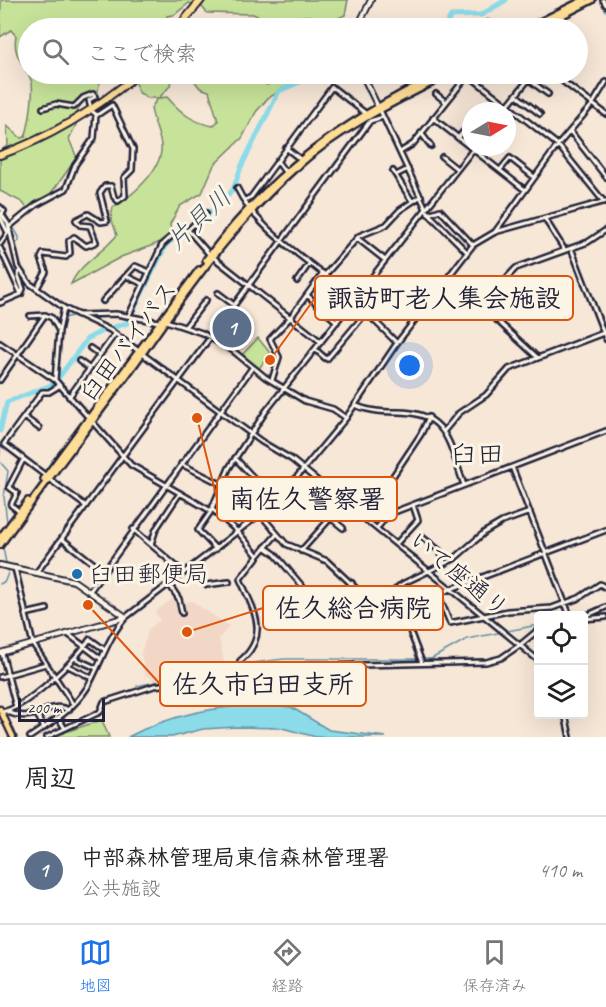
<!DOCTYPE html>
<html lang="ja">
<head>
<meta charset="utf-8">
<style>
  :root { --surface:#fff; --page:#f2f2f2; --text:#222; --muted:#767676; --line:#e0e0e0; --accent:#1a73e8 }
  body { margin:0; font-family:Caveat,"Klee One",sans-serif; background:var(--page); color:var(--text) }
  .controls { position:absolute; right:18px; bottom:18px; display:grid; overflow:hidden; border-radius:6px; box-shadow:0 6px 24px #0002 }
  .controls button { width:54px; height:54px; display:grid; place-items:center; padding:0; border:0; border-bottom:2px solid var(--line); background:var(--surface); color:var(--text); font:30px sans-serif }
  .compass { position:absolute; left:462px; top:102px; width:54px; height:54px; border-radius:50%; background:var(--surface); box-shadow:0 6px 24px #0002; rotate:80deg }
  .scale { position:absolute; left:18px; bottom:15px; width:87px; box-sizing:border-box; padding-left:6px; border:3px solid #22223b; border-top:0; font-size:16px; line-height:21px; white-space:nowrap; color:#22223b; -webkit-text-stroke:4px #fcf5e5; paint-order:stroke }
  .you { position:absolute; left:410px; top:366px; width:21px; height:21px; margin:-15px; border:4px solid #fff; border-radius:50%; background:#1a73e8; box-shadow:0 0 0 9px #1a73e833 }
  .badge { display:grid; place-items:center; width:39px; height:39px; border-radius:50%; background:var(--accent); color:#fff; font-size:20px; font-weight:700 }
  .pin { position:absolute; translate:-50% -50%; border:3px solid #fff; box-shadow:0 2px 6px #0006 }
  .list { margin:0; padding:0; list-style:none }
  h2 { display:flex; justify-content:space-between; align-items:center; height:78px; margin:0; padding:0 24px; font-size:26px }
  h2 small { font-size:20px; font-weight:400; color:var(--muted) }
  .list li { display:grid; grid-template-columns:39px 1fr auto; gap:18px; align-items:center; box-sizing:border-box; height:108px; padding:0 24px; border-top:2px solid var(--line) }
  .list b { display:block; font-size:22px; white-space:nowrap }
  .list p { margin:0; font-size:20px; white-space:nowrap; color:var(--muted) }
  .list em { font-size:20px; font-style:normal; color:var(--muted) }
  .icon { flex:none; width:33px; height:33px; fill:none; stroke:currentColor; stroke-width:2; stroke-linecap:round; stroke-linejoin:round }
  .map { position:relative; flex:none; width:606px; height:737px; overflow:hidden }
  .search { position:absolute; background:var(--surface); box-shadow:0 6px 24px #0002; left:18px; right:18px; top:18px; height:66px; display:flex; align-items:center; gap:15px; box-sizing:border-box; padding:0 21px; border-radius:33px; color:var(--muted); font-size:22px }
  .sheet { height:186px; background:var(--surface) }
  nav { display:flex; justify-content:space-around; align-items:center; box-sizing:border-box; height:84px; border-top:2px solid var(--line); background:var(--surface); font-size:16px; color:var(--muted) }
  nav a { display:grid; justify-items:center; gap:3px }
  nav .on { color:var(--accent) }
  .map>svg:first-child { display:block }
</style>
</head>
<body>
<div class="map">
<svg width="606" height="737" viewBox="0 0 606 737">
  <rect width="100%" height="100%" fill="#f7e7d7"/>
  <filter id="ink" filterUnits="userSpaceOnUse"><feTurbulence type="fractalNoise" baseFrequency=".0167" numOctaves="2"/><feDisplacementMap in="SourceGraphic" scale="12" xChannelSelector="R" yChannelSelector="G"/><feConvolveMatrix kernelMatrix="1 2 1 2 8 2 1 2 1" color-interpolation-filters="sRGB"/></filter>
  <g filter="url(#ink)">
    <path fill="#f2d6c6" d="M173,585L186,602L192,601L229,626L219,639L226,671L220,675L153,683L152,678L145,674L141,653L149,629L160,620L155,612L174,598L169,589Z"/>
    <path fill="#c7e39a" stroke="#74826a" stroke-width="1.5" d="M1,0H348L345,15C340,17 335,20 330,20C313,22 311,6 289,25L273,23L253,14L207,13L202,7L189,3L174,15L167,16L163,28H28V74H123L114,81L109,76L99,84L97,97L84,100L78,109L76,125L69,139L77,158C65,171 46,209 28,209L22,202L0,191V151L8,145L7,126L21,138L25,137C29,128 35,88 31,80C24,64 12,55 16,36L11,30L0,37Z
      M129,74H172L170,86L159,98L167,97C181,113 192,122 213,126L218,121L209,91L200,88L189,74H253L267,85L280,74H309L268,98L256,112L242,138L214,165L202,193L180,206L170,224L171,233L156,244L121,257L71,284C79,264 103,253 117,235L111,218L113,207C131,197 164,169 161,145C159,133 153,121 151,108L158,98H148L138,92L135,79Z
      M258,338L270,353L258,370L241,356Z
      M102,720L109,737H50Z"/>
    <path fill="#8bdbe8" stroke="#6191a3" stroke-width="1.5" d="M260,703L291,707L329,730L386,737H316L282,728L237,727L203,729L172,737H128C173,713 211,709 260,703Z"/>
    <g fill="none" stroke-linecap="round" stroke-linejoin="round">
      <path stroke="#6191a3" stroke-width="1.5" d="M600,0L606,11
        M5,213L19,237V241L14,244
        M112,316L130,319
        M64,318L72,316
        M0,444V455
        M0,462L8,471L4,497L7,522
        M0,584L5,581L8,573L3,548
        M581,616L606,604
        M137,686L237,665L284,659H431L467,639L538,625"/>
      <path stroke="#8bdbe8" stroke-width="5" d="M448,28L447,23L451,16L481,15L506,0
        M0,431L7,402L54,384L87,339L102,331L127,323L166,245L176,237L188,234L233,190L241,167L279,91L318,74"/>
      <g stroke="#22223b" stroke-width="8">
        <path id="minor" d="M488,23L496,28
          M467,74L558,145L604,202
          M553,74L606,114
          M528,79L548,94
          M436,94L446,102
          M516,95L540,114
          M43,108L56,104L74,107L83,98L93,94L95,97L89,100L90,105
          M380,110L428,213L467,252
          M503,111L533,74
          M433,118L525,190
          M570,131L606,177
          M421,133L431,146
          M458,138L463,132L471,137
          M286,148L300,159
          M400,152L413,144L468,75
          M442,157L457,169
          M277,161L285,172
          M500,170L510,158L534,177
          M393,171L412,201
          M396,175L408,169
          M237,188C254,224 292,249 322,273C348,294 373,319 397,343
          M245,200L251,197L332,87L365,113
          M0,207L4,211L2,214
          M428,214L440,210L473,245
          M0,217L7,231
          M545,219L564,249
          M9,227L36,205L66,189L75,165L94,138L96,115
          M188,230L210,255
          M495,232L558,145L592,105L606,82
          M357,238L385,260
          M0,244L10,230
          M0,248L21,294
          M571,248L606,339
          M213,257L321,342
          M20,271L18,275L23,289L21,294
          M325,275L359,236L386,225L400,210L421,196
          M126,276L143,284
          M297,281L309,264
          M444,282L476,301L538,358
          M37,288L46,272L41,258L43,254L66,257L70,253L69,241L74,237L86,246L96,242L90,226L80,225L76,220L88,214L101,222L107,221L100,193L105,186H111L114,197L118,201L125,196L124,178L132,170L133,149L112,105L97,115L93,112
          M218,293L234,305
          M307,295L337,322
          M103,301L135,266L149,272
          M0,303L21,294
          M481,305L516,268L588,242L606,230
          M64,308L59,331L55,380L131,465L211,511
          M78,315L116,314L159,322
          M129,315L162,245L175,233L188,230L206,213
          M30,316L45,315
          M166,321L202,333L232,350L265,377L305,401L333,409L346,418
          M185,327L206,300
          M0,343L55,380
          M90,348L100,355
          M315,349L325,358
          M327,359L366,313
          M79,361L90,369
          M0,380L45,315L52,318L58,329
          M272,380L279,357L270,339L290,318L323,273
          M69,397L115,334
          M355,405C367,411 383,412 396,412C448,411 449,444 464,485
          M24,417L39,428
          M444,431L459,413L486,395L509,369L606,332
          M235,458L276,502
          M181,464L221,484
          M512,467L570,616
          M46,476L4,444L42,392H49L59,386
          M49,479L86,506
          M212,509L238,532L258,556L240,579C253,609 271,635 240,661
          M20,512L11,505L17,493L9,487L23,460
          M261,515L286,544L327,561L361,593L396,618L407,623
          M332,519L343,528
          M369,521L375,503L421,434L429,417
          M377,528L389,514L606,431
          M133,529L184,573
          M422,537L440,551L444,562
          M62,539L103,571
          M151,544L156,529L180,493
          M396,544L418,520L413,505
          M265,547L275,554L324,612L352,583
          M216,549L198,530L210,513L229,468L266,411L475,147
          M301,551L345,502
          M258,556L277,534
          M15,568L33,644L73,704
          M188,570L206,585L229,582
          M37,572L370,121L383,117
          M169,584L179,599L182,613
          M399,586L412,607
          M90,591L252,368
          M438,594L450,623L508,611L552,608L579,598L600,584L606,588
          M377,604L404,583L454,559L485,532L502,522L530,512
          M25,614L47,609
          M587,619L588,615L606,607
          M68,634L101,659
          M2,653L16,707
          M76,659L96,668
          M422,663L407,623L408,611L422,600L606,530
          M68,666L92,678
          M0,677L46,664
          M1,712C26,709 76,659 90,639L105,650
          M8,712C35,725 49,699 69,710
          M37,714L44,728
          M59,719L64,727
          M47,737L100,712L104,702L154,686L221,676L236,668L486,662L501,658L520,645"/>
      </g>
      <g stroke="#22223b" stroke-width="8">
        <path id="tertiary" d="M603,0L606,5
          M0,212L8,224L18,267L29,283L64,308L110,330L262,442L291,459L538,660
          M584,619L606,617
          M520,645L538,630
          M565,714L570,737
          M30,737C52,722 72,711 87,688C101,664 107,638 126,617L276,502L346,418L397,343L473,245L495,232L606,201"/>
      </g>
      <g stroke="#22223b" stroke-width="8">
        <path id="secondary" d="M357,28L371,0
          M362,74L379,109
          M0,565L74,581L126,617L0,653"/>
      </g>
      <g stroke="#22223b" stroke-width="9">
        <path id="primary" d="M0,709L13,737"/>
      </g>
      <g stroke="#22223b" stroke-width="10">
        <path id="trunk" d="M528,28L584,0
          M537,28L592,0
          M206,260C273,171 341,123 440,74
          M44,479L199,270
          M0,538L28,501
          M0,545C46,481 95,419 141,355C187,289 234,223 294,169C339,128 395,101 449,74"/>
      </g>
      <g stroke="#22223b" stroke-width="10">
        <path id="motorway" d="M178,28L201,0
          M0,155C52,137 96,109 138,74"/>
      </g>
      <use href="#minor" stroke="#fcf5e5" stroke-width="3"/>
      <use href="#tertiary" stroke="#fcf5e5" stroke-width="3"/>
      <use href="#secondary" stroke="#fcf5e5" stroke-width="4"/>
      <use href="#primary" stroke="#fedd96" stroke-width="4.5"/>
      <use href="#trunk" stroke="#fedd96" stroke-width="5"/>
      <use href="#motorway" stroke="#fedd96" stroke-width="6"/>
    </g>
  </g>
  <circle fill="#1f6fb2" stroke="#fcf5e5" stroke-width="2" cx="77" cy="574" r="6"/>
  <g text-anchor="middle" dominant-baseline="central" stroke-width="6" stroke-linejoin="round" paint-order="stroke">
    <g font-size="24" fill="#22223b" stroke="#fcf5e5">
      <text transform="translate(128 341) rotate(-53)">臼田バイパス</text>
      <text transform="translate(459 574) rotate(39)">いて座通り</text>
    </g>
    <g font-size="24" fill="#22223b" stroke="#fcf5e5" text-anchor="start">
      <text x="89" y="574">臼田郵便局</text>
    </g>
    <g font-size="26" font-style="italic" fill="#425a6f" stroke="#fcf5e5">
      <text transform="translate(199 219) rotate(-43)">片貝川</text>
    </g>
    <g font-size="27" fill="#22223b" stroke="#fcf5e5">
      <text x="477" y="454">臼田</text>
    </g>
  </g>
  <path fill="none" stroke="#de560e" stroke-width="2" d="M270 360L315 298M197 418L217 499M187 632L263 608M88 605L160 684"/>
  <g fill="#de560e" stroke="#fcf5e5" stroke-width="2">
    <circle cx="270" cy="360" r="6"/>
    <circle cx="197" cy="418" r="6"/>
    <circle cx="187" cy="632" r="6"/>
    <circle cx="88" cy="605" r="6"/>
  </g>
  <g fill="#fcf5e5" stroke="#de560e" stroke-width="2">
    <rect x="315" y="276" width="258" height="44" rx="6"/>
    <rect x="217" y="477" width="180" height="44" rx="6"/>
    <rect x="263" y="586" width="180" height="44" rx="6"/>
    <rect x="160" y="662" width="206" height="44" rx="6"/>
  </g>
  <g font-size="26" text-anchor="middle" font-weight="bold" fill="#22223b">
    <text x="444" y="307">諏訪町老人集会施設</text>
    <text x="307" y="508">南佐久警察署</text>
    <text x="353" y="617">佐久総合病院</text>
    <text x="263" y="693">佐久市臼田支所</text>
  </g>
</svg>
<div class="controls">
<button><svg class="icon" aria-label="locate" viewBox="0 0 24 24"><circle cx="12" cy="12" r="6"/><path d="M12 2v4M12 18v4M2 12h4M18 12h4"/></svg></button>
<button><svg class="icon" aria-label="layers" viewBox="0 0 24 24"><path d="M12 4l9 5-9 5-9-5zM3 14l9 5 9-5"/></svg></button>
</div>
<svg class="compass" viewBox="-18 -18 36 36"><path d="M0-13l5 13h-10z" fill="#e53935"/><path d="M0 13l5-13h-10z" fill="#767676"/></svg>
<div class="scale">200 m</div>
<div class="you"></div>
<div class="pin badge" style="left:232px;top:328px;background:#5c6f8a">1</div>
<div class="search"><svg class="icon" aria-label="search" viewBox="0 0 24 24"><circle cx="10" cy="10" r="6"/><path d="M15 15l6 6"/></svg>ここで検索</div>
</div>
<section class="sheet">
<h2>周辺<small></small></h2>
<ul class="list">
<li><span class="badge" style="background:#5c6f8a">1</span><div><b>中部森林管理局東信森林管理署</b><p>公共施設</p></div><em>410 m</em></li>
</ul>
</section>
<nav>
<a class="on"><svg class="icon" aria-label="map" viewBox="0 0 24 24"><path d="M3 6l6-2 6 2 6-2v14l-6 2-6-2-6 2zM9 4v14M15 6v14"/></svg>地図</a>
<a><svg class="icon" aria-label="directions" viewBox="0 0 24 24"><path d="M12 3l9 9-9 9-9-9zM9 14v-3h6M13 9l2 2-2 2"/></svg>経路</a>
<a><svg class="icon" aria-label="saved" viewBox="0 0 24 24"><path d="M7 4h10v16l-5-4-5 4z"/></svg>保存済み</a>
</nav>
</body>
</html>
